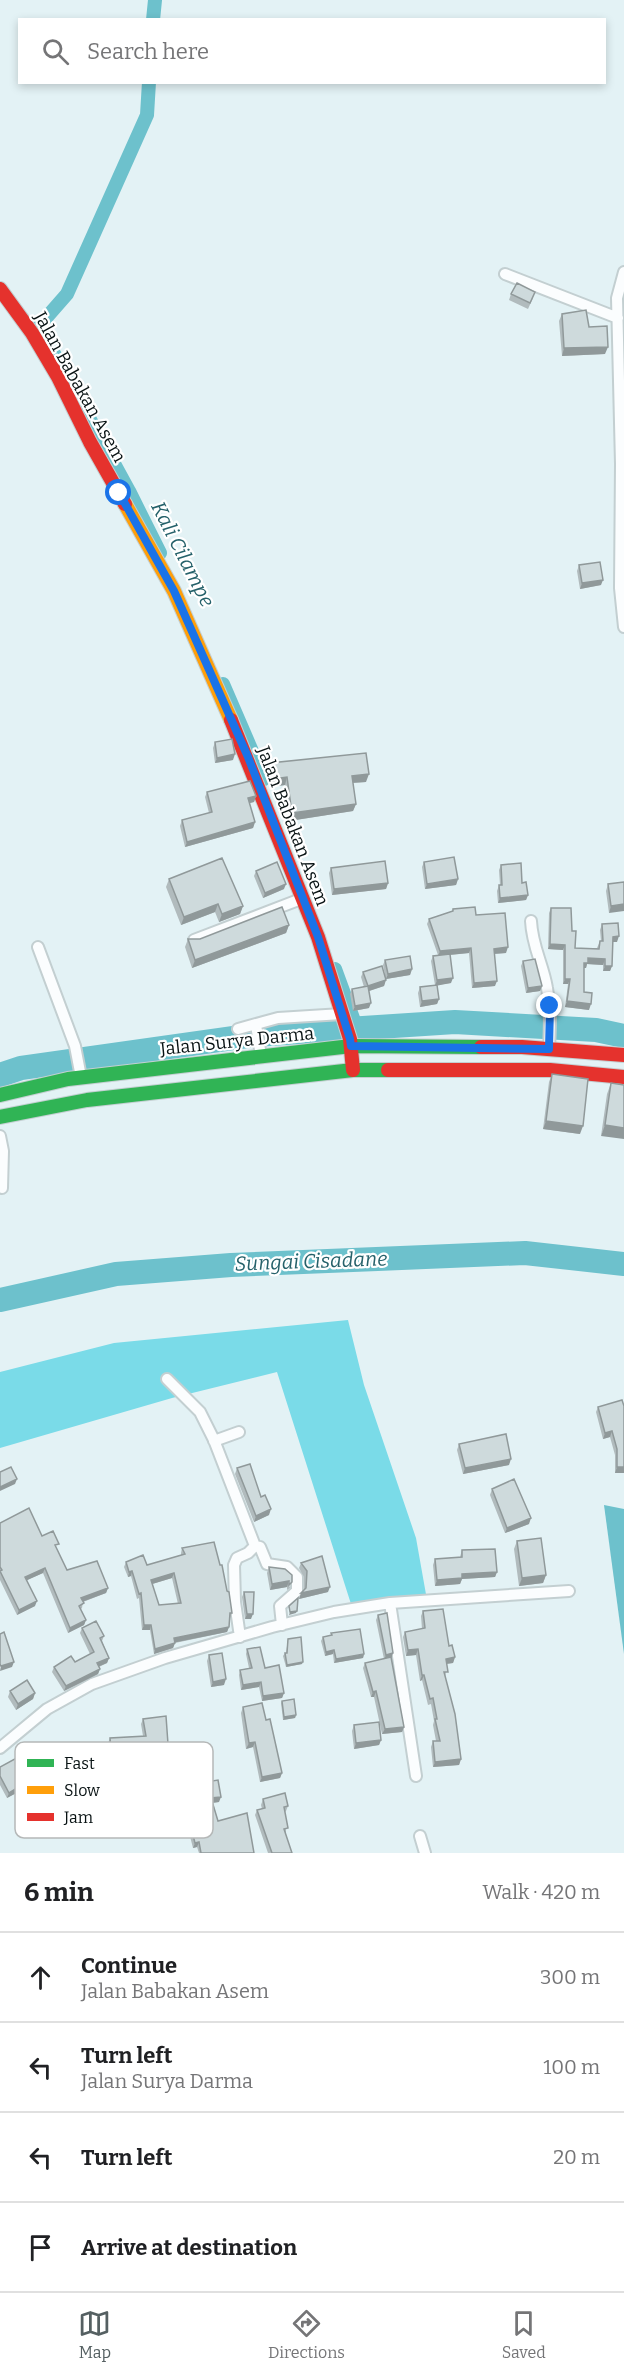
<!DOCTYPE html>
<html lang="en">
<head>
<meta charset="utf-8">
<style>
  :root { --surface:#fff; --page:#f6f6f6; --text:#202124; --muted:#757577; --line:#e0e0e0; --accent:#556062 }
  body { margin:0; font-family:Bitter,serif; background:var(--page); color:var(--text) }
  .stop { position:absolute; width:18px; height:18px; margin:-14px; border:4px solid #1a73e8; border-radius:50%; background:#fff }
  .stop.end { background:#1a73e8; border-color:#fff; box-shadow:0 2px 6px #0008 }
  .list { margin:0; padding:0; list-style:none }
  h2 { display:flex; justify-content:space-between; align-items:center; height:78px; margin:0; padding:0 24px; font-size:26px }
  h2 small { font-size:20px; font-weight:400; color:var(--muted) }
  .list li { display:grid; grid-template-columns:39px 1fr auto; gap:18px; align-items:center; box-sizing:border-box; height:90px; padding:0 24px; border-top:2px solid var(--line) }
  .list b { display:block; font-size:22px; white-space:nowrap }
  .list p { margin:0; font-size:20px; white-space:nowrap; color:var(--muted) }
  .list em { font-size:20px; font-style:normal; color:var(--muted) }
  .icon { flex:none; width:33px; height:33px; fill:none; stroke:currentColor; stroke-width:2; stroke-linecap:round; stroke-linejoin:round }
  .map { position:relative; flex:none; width:624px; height:1853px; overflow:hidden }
  .search { position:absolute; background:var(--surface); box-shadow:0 3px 9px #0003; left:18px; right:18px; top:18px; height:66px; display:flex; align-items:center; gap:15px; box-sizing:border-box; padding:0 21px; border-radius:0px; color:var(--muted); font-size:22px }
  .sheet { height:438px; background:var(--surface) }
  nav { display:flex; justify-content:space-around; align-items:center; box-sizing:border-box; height:84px; border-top:2px solid var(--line); background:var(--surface); font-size:16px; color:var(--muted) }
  nav a { display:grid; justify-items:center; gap:3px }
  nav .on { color:var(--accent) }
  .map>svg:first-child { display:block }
</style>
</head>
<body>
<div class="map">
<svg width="624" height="1853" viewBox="0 0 624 1853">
  <rect width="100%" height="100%" fill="#e3f2f5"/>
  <path fill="#7adbe8" d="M348,1320L364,1385L416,1538L427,1600L351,1604L277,1372L172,1398L0,1448V1372L114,1343Z"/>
  <path fill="#6dc1cc" d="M604,1505L624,1509V1654Z"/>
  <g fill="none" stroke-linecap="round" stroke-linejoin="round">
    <path stroke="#6dc1cc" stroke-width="14" d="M153,20L155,0
      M149,82L147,115L67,294L39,326L129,491L160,553
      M223,684L264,779
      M335,969L357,1029"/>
    <path stroke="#6dc1cc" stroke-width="24" d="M0,1075L21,1068L255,1035L455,1022L596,1030L624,1036
      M0,1300L116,1274L231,1265L525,1253L624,1264"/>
    <g stroke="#c3cfd1" stroke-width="14">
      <path id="street" d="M624,272L617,298L621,464L620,588L624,627
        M505,274L618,318
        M531,921C532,946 543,964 547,988C551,1009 550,1028 549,1049
        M194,940L301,899
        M38,947L75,1046L81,1077
        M256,1025L261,1056
        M238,1029L278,1018L342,1014
        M0,1136L3,1151L2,1188
        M167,1379L200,1412L214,1440L255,1546L248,1553L237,1558L234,1565L235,1602L240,1637
        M214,1441L239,1432
        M255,1546L260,1547L267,1564L287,1567L297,1577V1591L280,1606L282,1625
        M390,1603L416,1776
        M0,1748L47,1709L92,1684L165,1658L272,1627L334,1612L390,1603L569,1591
        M420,1836L425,1853"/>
    </g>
    <g stroke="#c3cfd1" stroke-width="16">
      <path id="fast" d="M0,1095L68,1079L351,1046L481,1047
        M0,1117L87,1100L353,1070H388"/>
    </g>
    <g stroke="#c3cfd1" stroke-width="16">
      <path id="slow" d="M125,504L174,591L231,720"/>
    </g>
    <g stroke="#c3cfd1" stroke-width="16">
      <path id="jam" d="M0,289L32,333L58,377L90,442L125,504
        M231,720L318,937L350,1039L353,1070
        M481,1047H522L624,1055
        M388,1070H550L624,1077"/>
    </g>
    <use href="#street" stroke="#fbfdfe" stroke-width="10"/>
    <use href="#fast" stroke="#30b455" stroke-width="14"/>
    <use href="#slow" stroke="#ff9f0a" stroke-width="14"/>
    <use href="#jam" stroke="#e5322d" stroke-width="14"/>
  </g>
  <path fill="#b1bbbd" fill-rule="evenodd" d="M511,294L533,298L528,309L509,300Z
    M562,314L589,327L605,354L562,356L559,321Z
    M579,565L601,585L580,589L577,571Z
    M215,742L233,760L215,763L213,748Z
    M270,763L366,782L353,783L356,804L353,811L289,821L285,785L270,787L267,770Z
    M207,792L256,796L254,802L249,803L255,822L253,828L185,847L180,826L182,820L209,813L205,797Z
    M424,862L458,879L456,885L425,889L422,867Z
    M501,865L522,883L528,895L526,900L498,903L497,891L499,885H500L499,870Z
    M331,868L388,883L386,889L332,895L329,873Z
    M256,871L284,889L263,898L254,876Z
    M169,879L243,906L240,914L219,922L215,912L181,925L166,887Z
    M624,882L609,913L606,891L608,884Z
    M551,908L572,931L575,948H597L600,941H601L600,930L602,924L617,942H613L612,966L610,971H603V965L587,964L586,968H584V992L589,1010L565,1007L568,984H563V950L548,949L549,913Z
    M453,909L476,915L506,953L494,954L495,986L472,988L469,953L450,955L451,983L437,985L439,999L437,1004L420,1007L418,993L420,987L435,985L431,961L433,956L438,955L427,924L429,919L452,911Z
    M289,925L286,933L192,968L185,947L188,939H200Z
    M385,960L412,969L410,975L386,979L384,986L369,991V1008L353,1011L350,994L352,989L364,987L361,977L363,972L385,975L383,965Z
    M523,961L542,986L540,991L526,993L521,966Z
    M552,1074L580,1134L543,1129L549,1082Z
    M611,1083L624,1085L601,1136L607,1094Z
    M622,1400L624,1473H615V1455L610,1437L603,1439L596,1412L598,1407Z
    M459,1444L509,1465L463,1474L457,1450Z
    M237,1468L261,1497L269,1515L254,1522L235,1474Z
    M492,1489L529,1524L505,1533L490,1495Z
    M0,1523L42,1536L57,1549L67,1570L108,1588L106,1593L83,1602L82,1608L81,1609L86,1620L84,1625L68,1633L43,1573L27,1580L35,1606L17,1615L0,1580Z
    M517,1541L546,1575L543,1583L519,1586L514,1549Z
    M182,1548L232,1613L230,1618L229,1627L227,1632L175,1643L173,1648L154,1654L150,1630H142L139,1598L137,1599L131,1576L128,1577L124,1567L126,1562L147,1565L181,1555V1553ZM172,1578L178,1604L159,1605L152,1584Z
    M462,1550L497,1572L495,1577L462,1579L460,1584L435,1586L433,1565L435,1559L460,1557Z
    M301,1563L328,1592L299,1599L304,1590V1577L299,1568Z
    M269,1567L285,1569L290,1588L287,1590V1587L270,1590L267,1573Z
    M244,1592L251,1619H245L242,1597Z
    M423,1611L449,1646L455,1657L453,1663L447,1664L445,1678L461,1759L459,1765L433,1767L431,1747L433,1741H436L433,1725L434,1721L431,1704L428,1705L422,1680L420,1681L416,1655L406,1656L403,1637L405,1632L422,1629L421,1616Z
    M378,1615L391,1658L404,1727L402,1732L382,1734L374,1697H371L363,1668L365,1663L384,1659L376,1620Z
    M82,1628L104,1636L102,1641L109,1658L107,1663L99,1667L100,1669L98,1674L64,1691L52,1672L54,1667L75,1662L90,1654L80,1633Z
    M331,1633L364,1654L363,1658L334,1663L333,1654L325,1656L321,1641L323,1637L331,1635Z
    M288,1639L302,1664L286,1667L283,1656L285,1653H286Z
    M247,1649L265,1668L284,1693L282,1698L262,1701L259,1687L241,1690L239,1675L240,1670L249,1668L246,1654Z
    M209,1655L224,1685L211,1687L207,1661Z
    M10,1691L35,1693L33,1699L16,1710L8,1697Z
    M282,1701L296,1715L295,1718L283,1720L281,1703Z
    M243,1707L266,1720L282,1773L280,1778L260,1782L253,1747L246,1749L241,1713Z
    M143,1719L166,1750L165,1764L149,1766L147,1753L127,1756V1761L126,1766L110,1767L108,1743L110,1738L143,1736L141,1724Z
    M354,1725L381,1740L379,1745L354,1749L352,1731Z
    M0,1767L29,1781L21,1784L20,1791L7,1798L0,1785Z
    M187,1785L219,1802L213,1803L218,1821L254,1853H199L197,1847L193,1848L185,1817L187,1812H189L186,1790Z
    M263,1799L288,1806L286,1811L285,1812L286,1833H285L292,1853H268L255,1815L257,1810L262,1809L261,1805Z"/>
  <path fill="#90999a" d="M608,347L605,354L562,356L564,348Z
    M603,580L601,585L580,589L582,583Z
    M235,754L233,760L215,763L217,758Z
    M369,774L366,782L349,783L352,776Z
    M287,777L285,785L270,787L273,779Z
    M256,796L254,802L246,804L248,798Z
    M356,804L353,811L289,821L292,813Z
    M255,822L253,828L185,847L187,842Z
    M458,879L456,885L425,889L427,884Z
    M388,883L386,889L332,895L334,889Z
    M286,884L284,889L263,898L265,893Z
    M528,895L526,900L498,903L500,898Z
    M218,904L215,912L181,925L184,917Z
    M624,904V911L609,913L611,906Z
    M243,906L240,914L219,922L222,914Z
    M289,925L286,933L192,968L195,960Z
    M619,936L617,942H611L613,937Z
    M550,944L565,945L563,950L548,949Z
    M508,947L506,953L492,954L494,949Z
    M471,948L469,953L438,956L440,951Z
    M588,958L605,959L603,965L587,964L586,968H582L584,963Z
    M605,966H612L610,971H603Z
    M412,969L410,975L386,979L388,974Z
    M453,978L451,983L435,986L437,980Z
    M565,979H570L568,984H563Z
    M386,980L384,986L366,992L368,986Z
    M497,981L495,986L472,988L474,983Z
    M542,986L540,991L526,993L528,988Z
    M439,999L437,1004L420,1007L422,1001Z
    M567,1001L591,1004L589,1010L565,1007Z
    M371,1003L369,1008L353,1011L355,1006Z
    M546,1121L583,1126L580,1134L543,1129Z
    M605,1125L624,1128V1139L601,1136Z
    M612,1431L610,1437L603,1439L605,1433Z
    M511,1459L509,1465L463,1474L465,1468Z
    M617,1467H624V1473H615Z
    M17,1479L15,1484L0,1491V1487Z
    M271,1509L269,1515L254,1522L256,1516Z
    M531,1518L529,1524L505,1533L507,1528Z
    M45,1568L43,1573L23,1582L25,1577Z
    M132,1571L131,1576L128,1577L129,1572Z
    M497,1572L495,1577L462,1579L460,1584L435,1586L437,1580L462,1574Z
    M174,1573L172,1578L149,1585L151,1580Z
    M546,1575L543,1583L519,1586L522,1578Z
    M289,1581L287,1587L270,1590L272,1584Z
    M330,1587L328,1592L299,1599L301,1593Z
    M108,1588L106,1593L79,1603L81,1598Z
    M37,1601L35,1606L17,1615L19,1610Z
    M297,1611L296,1613L289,1615L290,1612Z
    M247,1614H253L251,1619H245Z
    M86,1620L84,1625L68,1633L70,1628Z
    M144,1625H151L150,1630H142Z
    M229,1627L227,1632L172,1643L174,1638Z
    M175,1643L173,1648L154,1654L155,1649Z
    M418,1649L416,1655L406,1656L408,1650Z
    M334,1650L333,1654L325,1656L326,1652Z
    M393,1653L391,1659L384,1660L386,1655Z
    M364,1654L363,1658L334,1663L336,1659Z
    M455,1657L453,1663L444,1664L446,1659Z
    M109,1658L107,1663L95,1668L97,1663Z
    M14,1662L12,1667L0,1671L1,1666Z
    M303,1662L302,1664L286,1667L287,1665Z
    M100,1669L98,1674L64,1691L66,1686Z
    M422,1675H424L422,1680L420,1681Z
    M226,1679L224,1685L211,1687L213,1682Z
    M261,1682L259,1687L241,1690L243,1685Z
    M376,1691L374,1697H371L373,1692Z
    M35,1693L33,1699L16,1710L18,1704Z
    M284,1693L282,1698L262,1701L263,1696Z
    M296,1715L295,1718L283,1720L284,1717Z
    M404,1727L402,1732L382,1734L385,1729Z
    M381,1740L379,1745L354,1749L356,1743Z
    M255,1742L253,1747L246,1749L249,1743Z
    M149,1748L147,1753L125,1757L127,1751Z
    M167,1759L165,1764L149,1766L150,1761Z
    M461,1759L459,1765L433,1767L435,1762Z
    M127,1761L126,1766L110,1767L112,1762Z
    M282,1773L280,1778L260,1782L262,1777Z
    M31,1775L29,1781L17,1786L19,1780Z
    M22,1785L20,1791L7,1798L9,1793Z
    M221,1797L219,1802L210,1803L211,1798Z
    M199,1842L197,1847L193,1848L195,1843Z"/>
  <path fill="#cedadc" stroke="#90999a" stroke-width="1.5" fill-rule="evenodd" d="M517,283L535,292L530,303L511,294Z
    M586,310L589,327L607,326L608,347L564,348L562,314Z
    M600,562L603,580L582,583L579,565Z
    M232,739L235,754L217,758L215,742Z
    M366,753L369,774L352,776L356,804L292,813L287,777L273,779L270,763Z
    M250,781L256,796L248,798L255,822L187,842L182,820L212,812L207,792Z
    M454,857L458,879L427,884L424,862Z
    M222,858L243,906L222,914L218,904L184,917L169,879Z
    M385,861L388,883L334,889L331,868Z
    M277,862L286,884L265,893L256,871Z
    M521,863L522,883L526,882L528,895L500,898L499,885H502L501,865Z
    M624,882V904L611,906L608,884Z
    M282,907L289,925L195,960L188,939H200Z
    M475,907L476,915L505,913L508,947L494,949L497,981L474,983L471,948L440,951L429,919L453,911V909Z
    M551,908H571L572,931H576L575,948L599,949L600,941H603L602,924L618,923L619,936L613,937L612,966H605V959L588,958V963H584V992L592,993L591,1004L567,1001L570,979H565V945L550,944Z
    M450,954L453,978L437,980L433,956Z
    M410,956L412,969L388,974L385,960Z
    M535,959L542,986L528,988L523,961Z
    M382,966L386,980L368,986L363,972Z
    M437,985L439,999L422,1001L420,987Z
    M368,986L371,1003L355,1006L352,989Z
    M552,1074L588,1079L583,1126L546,1121Z
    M611,1083L624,1085V1128L605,1125Z
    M622,1400L624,1406V1467H617V1449L612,1431L605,1433L598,1407Z
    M506,1434L511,1459L465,1468L459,1444Z
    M250,1464L261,1497L265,1495L271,1509L256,1516L237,1468Z
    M11,1467L17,1479L0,1487V1472Z
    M514,1479L531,1518L507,1528L492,1489Z
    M29,1508L42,1536L53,1531L59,1544L55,1545L67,1570L97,1561L108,1588L81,1598L84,1603L79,1606L86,1620L70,1628L45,1568L25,1577L37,1601L19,1610L0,1571L2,1570L0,1567V1523Z
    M541,1538L546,1575L522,1578L517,1541Z
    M214,1542L220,1565H222L227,1591L229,1592L232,1613H230L229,1627L174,1638L175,1643L155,1649L151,1625H144L141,1593L139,1594L132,1571L129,1572L126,1562L143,1555L147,1565L185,1554L182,1548ZM174,1573L181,1603L159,1605L151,1580Z
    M495,1549L497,1572L462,1574V1578L437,1580L435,1559L462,1557V1550Z
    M322,1556L330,1587L301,1593L306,1588L307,1571L301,1563Z
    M269,1567L285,1569L292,1575V1582L289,1585V1581L272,1584Z
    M244,1592H254L253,1614H247Z
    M298,1598L297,1611L290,1612L289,1606Z
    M443,1609L449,1646L452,1645L455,1657L446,1659L448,1672H444L455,1714L461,1759L435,1762L433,1741H440L435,1719H437L433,1698L430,1699L424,1675H422L418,1649L408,1650L405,1632L425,1628L423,1611Z
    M387,1613L393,1653L386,1655L378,1615Z
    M96,1621L104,1636L100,1638L109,1658L97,1663L100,1669L66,1686L54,1667L71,1656L75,1662L94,1652L82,1628Z
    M360,1629L364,1654L336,1659L334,1650L326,1652L323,1637L332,1635L331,1633Z
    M4,1632L14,1662L1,1666L0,1664V1634Z
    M301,1637L303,1662L287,1665L285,1653H287L288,1639Z
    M260,1647L265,1668L279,1665L284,1693L263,1696L261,1682L243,1685L240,1670L252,1668L247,1649Z
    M222,1653L226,1679L213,1682L209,1655Z
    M391,1657L404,1727L385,1729L376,1691L373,1692L365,1663Z
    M27,1680L35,1693L18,1704L10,1691Z
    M294,1699L296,1715L284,1717L282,1701Z
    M262,1703L266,1720L270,1719L282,1773L262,1777L255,1742L249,1743L243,1707Z
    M166,1716L168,1744L165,1745L167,1759L150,1761L149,1748L127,1751V1761L112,1762L110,1738L146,1736L143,1719Z
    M379,1722L381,1740L356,1743L354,1725Z
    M22,1755L31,1775L19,1780L22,1785L9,1793L0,1776V1767Z
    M218,1780L221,1797L211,1798L218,1821L247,1813L254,1853H201L199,1842L195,1843L187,1812L191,1811L187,1785Z
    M285,1793L288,1806L284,1807L288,1828L284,1829L292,1853H272L257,1810L265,1808L263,1799Z"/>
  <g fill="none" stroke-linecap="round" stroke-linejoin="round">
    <path stroke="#1a73e8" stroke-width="8" d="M119,493L174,591L248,757L318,937L350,1039L351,1046L549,1049L550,1006"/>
  </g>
  <g text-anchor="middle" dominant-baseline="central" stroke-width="4.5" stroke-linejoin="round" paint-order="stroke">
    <g font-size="18" fill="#081213" stroke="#fff">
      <text transform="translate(80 387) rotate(61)">Jalan Babakan Asem</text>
      <text transform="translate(293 826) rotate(69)">Jalan Babakan Asem</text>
      <text transform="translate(237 1041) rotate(-6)">Jalan Surya Darma</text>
    </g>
    <g font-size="20" font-style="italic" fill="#25616a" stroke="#fff">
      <text transform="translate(183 554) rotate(63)">Kali Cilampe</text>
      <text transform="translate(311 1261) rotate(-2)">Sungai Cisadane</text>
    </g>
  </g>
  <rect x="15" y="1742" width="198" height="96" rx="9" fill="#fff" stroke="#b5b8b8" stroke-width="1.5"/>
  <rect x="27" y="1759" width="27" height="8" fill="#30b455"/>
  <rect x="27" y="1786" width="27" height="8" fill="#ff9f0a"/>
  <rect x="27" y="1813" width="27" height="8" fill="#e5322d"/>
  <g font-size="16" fill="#081213">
    <text x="64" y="1769">Fast</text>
    <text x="64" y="1796">Slow</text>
    <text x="64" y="1823">Jam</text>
  </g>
</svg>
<div class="stop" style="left:119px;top:493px"></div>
<div class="stop end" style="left:550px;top:1006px"></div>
<div class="search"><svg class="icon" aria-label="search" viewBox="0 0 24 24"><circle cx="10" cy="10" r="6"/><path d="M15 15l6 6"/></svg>Search here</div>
</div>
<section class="sheet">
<h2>6 min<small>Walk · 420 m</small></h2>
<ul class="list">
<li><svg class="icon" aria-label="ahead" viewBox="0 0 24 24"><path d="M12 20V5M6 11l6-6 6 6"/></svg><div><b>Continue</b><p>Jalan Babakan Asem</p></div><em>300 m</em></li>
<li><svg class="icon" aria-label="left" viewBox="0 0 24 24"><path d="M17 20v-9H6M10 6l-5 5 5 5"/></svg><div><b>Turn left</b><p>Jalan Surya Darma</p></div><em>100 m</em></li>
<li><svg class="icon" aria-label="left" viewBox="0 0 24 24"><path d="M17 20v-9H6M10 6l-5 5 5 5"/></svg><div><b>Turn left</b></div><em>20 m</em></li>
<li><svg class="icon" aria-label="arrive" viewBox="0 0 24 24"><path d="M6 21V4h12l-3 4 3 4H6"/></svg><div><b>Arrive at destination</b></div></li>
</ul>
</section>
<nav>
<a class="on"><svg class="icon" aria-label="map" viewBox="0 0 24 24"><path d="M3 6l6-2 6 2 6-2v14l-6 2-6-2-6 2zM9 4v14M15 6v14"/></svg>Map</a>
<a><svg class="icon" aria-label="directions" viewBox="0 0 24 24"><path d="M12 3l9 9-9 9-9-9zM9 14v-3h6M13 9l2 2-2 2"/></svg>Directions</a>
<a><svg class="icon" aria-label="saved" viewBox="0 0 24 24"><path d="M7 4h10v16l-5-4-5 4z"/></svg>Saved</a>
</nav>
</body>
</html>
